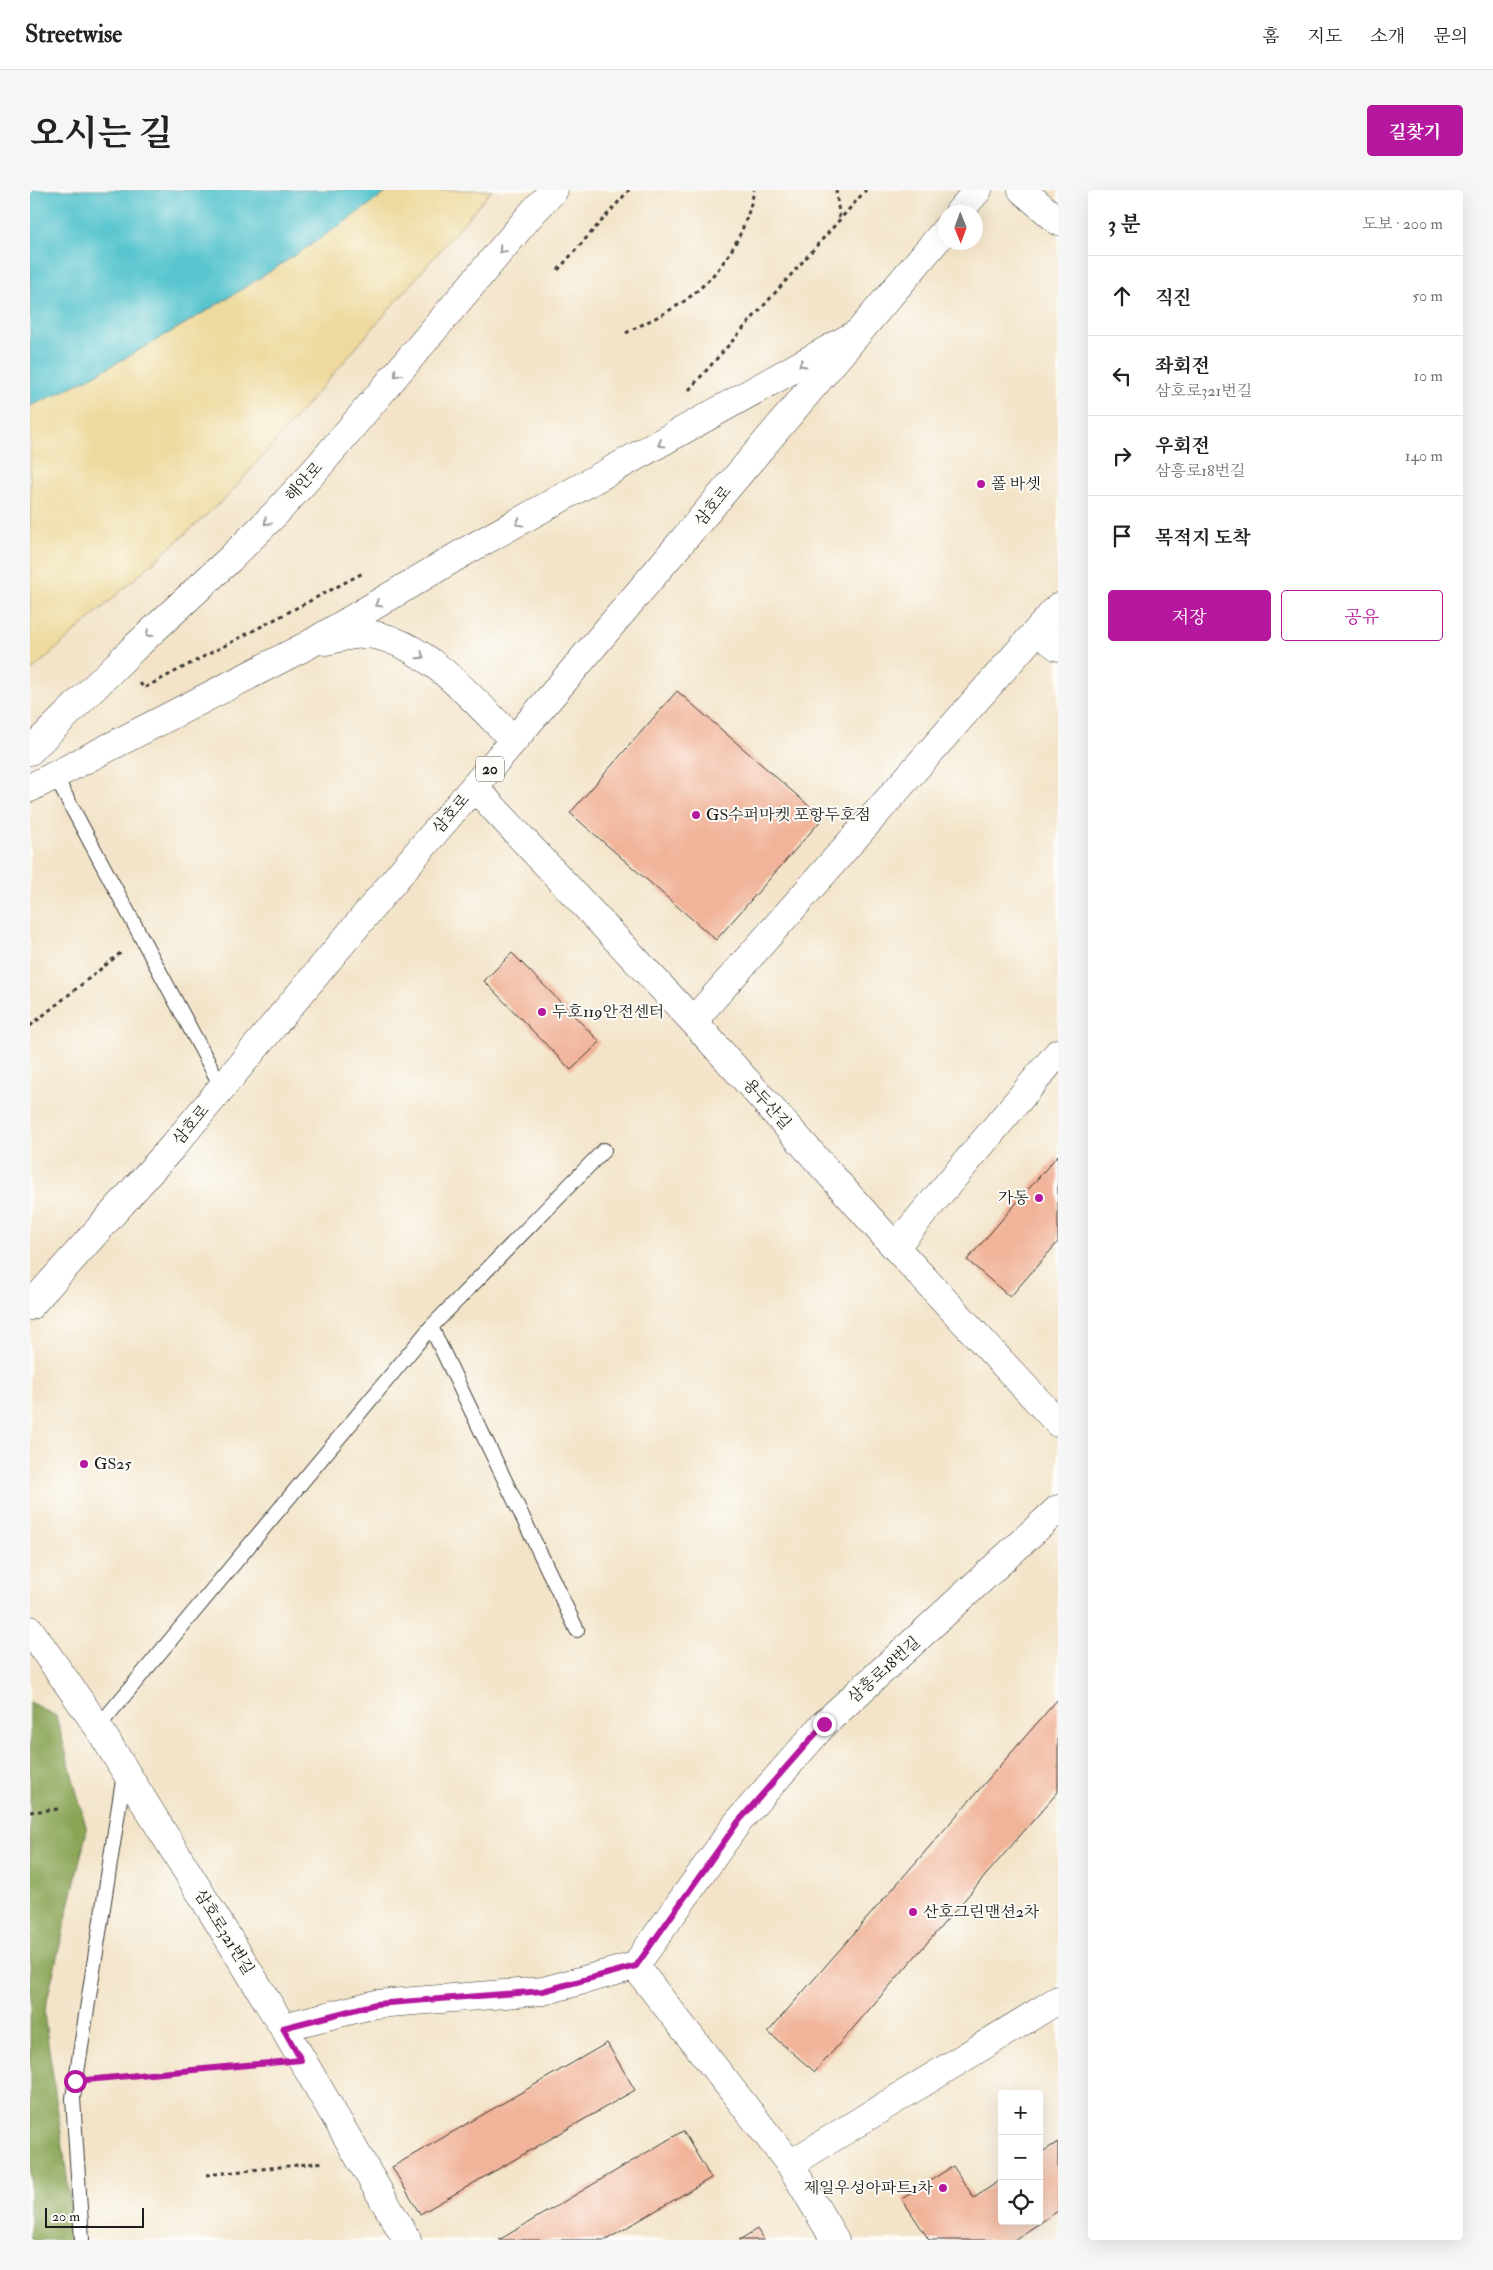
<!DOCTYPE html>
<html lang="ko">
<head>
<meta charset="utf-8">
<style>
  :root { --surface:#fff; --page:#f6f6f6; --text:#222; --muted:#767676; --line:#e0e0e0; --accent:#b5179e }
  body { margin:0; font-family:"IM FELL Double Pica","Noto Serif KR",serif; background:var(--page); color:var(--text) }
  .controls { position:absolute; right:15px; bottom:15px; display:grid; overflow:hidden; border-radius:5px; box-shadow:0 5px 20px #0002 }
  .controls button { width:45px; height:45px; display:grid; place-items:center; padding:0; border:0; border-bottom:1px solid var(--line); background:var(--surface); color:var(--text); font:25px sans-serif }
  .compass { position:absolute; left:908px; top:15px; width:45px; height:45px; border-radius:50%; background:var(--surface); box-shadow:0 5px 20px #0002; rotate:179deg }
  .scale { position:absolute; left:15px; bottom:12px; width:99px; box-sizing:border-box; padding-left:5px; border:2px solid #1c1c1c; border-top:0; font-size:14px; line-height:18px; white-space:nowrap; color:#1c1c1c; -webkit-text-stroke:4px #fdfcf7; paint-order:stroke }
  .stop { position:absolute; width:15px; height:15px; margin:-11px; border:4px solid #b5179e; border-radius:50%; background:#fff }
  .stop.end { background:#b5179e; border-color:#fff; box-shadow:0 1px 5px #0008 }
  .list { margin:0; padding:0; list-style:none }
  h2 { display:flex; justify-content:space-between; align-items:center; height:65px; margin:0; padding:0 20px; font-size:21px }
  h2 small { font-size:16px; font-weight:400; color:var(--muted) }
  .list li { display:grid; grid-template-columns:32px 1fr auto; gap:15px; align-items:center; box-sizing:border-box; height:80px; padding:0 20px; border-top:1px solid var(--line) }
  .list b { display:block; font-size:19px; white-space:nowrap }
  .list p { margin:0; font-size:16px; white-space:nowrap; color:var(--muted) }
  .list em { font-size:16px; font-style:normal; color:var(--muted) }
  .actions { display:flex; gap:10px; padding:15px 20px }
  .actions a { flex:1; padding:11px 0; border:1px solid var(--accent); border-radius:5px; text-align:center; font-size:18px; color:var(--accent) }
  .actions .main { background:var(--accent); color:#fff }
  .icon { flex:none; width:28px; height:28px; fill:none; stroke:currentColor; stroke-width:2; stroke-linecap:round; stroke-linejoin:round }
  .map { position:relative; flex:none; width:1028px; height:2050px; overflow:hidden; border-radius:5px }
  header { display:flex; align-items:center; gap:30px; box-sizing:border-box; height:70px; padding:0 25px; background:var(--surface); border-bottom:1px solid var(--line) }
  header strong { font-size:24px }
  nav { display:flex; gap:28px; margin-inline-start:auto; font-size:18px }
  .intro { display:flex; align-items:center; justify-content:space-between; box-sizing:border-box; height:120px; padding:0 30px }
  h1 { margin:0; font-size:35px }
  .button { padding:12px 22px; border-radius:5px; background:var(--accent); color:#fff; font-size:18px; font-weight:700 }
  main { display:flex; gap:30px; padding:0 30px }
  aside { flex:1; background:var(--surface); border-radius:5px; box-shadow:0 5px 20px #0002 }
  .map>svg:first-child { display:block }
</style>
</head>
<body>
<header>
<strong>Streetwise</strong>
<nav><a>홈</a><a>지도</a><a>소개</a><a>문의</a></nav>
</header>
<div class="intro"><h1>오시는 길</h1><a class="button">길찾기</a></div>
<main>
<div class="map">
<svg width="1028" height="2050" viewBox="0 0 1028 2050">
  <rect width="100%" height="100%" fill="#fdfcf7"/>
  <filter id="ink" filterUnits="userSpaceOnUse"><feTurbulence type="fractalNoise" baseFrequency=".02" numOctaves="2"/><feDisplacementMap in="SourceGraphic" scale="10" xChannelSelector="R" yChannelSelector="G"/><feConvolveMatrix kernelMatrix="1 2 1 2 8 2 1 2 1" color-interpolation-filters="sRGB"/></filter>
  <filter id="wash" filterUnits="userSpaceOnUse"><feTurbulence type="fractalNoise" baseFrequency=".0096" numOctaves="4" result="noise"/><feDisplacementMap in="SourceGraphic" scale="20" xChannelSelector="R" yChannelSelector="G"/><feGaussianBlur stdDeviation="1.12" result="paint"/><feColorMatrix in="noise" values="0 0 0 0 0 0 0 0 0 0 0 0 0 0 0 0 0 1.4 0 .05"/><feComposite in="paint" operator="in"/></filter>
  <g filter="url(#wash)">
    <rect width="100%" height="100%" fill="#f3e4c9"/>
    <path fill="#8aa557" stroke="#53603a" d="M0,1512L26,1526L57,1640L14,1823L45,2043L41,2050H0Z"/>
    <path fill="#eeda9e" stroke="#857b5d" d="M360,0H462L199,305L0,482V216C41,199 79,177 118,155C201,108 281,56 360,0Z"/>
    <path fill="#58c5cf" stroke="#3a7076" d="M0,0H360C282,56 201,108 118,155C79,177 41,199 0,216Z"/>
    <g id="blocks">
      <path fill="#f1b399" d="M647,501L793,628L686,750L540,623Z
        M482,763L570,852L541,880L454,791Z
        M1028,965V1052L980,1107L937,1070Z
        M1028,1509V1602L785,1882L738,1842Z
        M577,1853L605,1900L390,2024L362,1977Z
        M653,1941L681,1988L576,2050H469Z
        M1028,1952V2021L984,2050H899L872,2009L923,1976L944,2008L972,1989V2031H1009V1964Z
        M727,2039L734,2050H709Z"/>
    </g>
  </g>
  <g filter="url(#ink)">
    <use href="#blocks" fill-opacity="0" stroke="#3c3a36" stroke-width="1"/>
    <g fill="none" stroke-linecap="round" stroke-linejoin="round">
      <g stroke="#3c3a36" stroke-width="16">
        <path id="service" d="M25,586L192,898
          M401,1137L547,1440
          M68,1537L401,1137L574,960
          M52,2050L43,1908L94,1584"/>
      </g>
      <g stroke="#3c3a36" stroke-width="29">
        <path id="minor" d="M1007,441L1028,457
          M0,561L103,459L201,368L246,323L288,277L503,22L524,0
          M444,597L663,831L865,1057L1028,1233
          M663,831L1028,417
          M865,1057L1028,863
          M0,1440L68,1537L253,1837L377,2050
          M605,1776L760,1974L805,2050
          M253,1837L346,1814L513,1801L605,1776L708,1632L794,1534L1028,1319
          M760,1974L1028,1810"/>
      </g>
      <g stroke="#3c3a36" stroke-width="29">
        <path id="tertiary" d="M992,0L1028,31
          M295,451C310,448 328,442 344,445C398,455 446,513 484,550
          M0,598L278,455L436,361L826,144"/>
      </g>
      <g stroke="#3c3a36" stroke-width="29">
        <path id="primary" d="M929,22L948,0
          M0,1116L144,955L388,662L484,550L916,39"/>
      </g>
      <path stroke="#3c3a36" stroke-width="3" stroke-dasharray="4 4" stroke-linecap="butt" d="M806,0L810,31
        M528,80L599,0
        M596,143C616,132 638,123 657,109C693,82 716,44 724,0
        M659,200L836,0
        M110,493L114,498L333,383
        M0,836L93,761
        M0,1622L28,1619
        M70,1888L238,1873
        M176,1985L295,1972"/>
      <use href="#service" stroke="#fff" stroke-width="14"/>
      <use href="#minor" stroke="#fff" stroke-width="28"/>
      <use href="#tertiary" stroke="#fff" stroke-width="28"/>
      <use href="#primary" stroke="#fff" stroke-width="28"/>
    </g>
    <defs><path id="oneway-chevron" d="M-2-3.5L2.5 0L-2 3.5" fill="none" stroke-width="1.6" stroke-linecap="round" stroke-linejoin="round" transform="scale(1.25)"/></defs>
    <g stroke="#999">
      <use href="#oneway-chevron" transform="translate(472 60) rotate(130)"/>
      <use href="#oneway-chevron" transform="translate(772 174) rotate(150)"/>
      <use href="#oneway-chevron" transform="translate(367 184) rotate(130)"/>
      <use href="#oneway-chevron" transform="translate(631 254) rotate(151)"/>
      <use href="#oneway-chevron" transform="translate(237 332) rotate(135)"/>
      <use href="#oneway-chevron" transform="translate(489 333) rotate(151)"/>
      <use href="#oneway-chevron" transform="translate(348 414) rotate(149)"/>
      <use href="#oneway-chevron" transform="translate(119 444) rotate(137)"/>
      <use href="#oneway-chevron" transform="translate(391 466) rotate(34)"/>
    </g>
  </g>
  <g fill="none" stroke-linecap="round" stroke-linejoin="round" filter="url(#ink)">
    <path stroke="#b5179e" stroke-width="6" d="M45,1891L271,1870L253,1838L346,1814L513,1801L606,1776L708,1632L794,1534"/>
  </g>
  <g fill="#b5179e" stroke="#fdfcf7" stroke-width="2">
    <circle cx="951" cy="294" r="5"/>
    <circle cx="666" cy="625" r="5"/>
    <circle cx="512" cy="822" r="5"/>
    <circle cx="1009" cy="1008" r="5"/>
    <circle cx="54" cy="1274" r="5"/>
    <circle cx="883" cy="1722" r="5"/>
    <circle cx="913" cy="1998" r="5"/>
  </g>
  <g text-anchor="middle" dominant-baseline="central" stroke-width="4" stroke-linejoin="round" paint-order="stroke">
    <rect fill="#fdfcf7" stroke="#605f5e" stroke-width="1" x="446" y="566.5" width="28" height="25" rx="4"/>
    <g font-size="15" font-weight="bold" fill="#1c1c1c">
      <text x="460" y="579">20</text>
    </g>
    <g font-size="16" fill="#1c1c1c" stroke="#fdfcf7">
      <text transform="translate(274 292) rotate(-48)">해안로</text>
      <text transform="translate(683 316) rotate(-50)">삼호로</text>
      <text transform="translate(421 624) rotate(-49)">삼호로</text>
      <text transform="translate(737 914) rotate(48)">용두산길</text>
      <text transform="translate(161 935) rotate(-50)">삼호로</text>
      <text transform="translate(854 1480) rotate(-42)">삼흥로18번길</text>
      <text transform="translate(194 1742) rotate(58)">삼호로321번길</text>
    </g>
    <g font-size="16" fill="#1c1c1c" stroke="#fdfcf7" text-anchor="start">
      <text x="961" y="294">폴 바셋</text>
      <text x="676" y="625">GS수퍼마켓 포항두호점</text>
      <text x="522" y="822">두호119안전센터</text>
      <text x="999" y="1008" text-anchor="end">가동</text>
      <text x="64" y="1274">GS25</text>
      <text x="893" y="1722">산호그린맨션2차</text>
      <text x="903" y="1998" text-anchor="end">제일우성아파트1차</text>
    </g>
  </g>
</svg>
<div class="controls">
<button>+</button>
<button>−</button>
<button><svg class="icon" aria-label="locate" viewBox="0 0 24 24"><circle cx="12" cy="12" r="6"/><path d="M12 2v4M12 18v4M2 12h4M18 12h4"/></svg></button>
</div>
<svg class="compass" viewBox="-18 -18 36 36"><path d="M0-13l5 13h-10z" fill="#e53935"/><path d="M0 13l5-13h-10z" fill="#767676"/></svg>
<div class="scale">20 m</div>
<div class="stop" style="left:45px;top:1891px"></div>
<div class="stop end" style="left:794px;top:1534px"></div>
</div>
<aside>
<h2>3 분<small>도보 · 200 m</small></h2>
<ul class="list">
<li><svg class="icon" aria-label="ahead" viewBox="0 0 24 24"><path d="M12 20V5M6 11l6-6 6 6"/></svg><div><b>직진</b></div><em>50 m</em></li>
<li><svg class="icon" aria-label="left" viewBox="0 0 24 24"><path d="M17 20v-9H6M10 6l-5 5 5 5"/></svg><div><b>좌회전</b><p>삼호로321번길</p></div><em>10 m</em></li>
<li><svg class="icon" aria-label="right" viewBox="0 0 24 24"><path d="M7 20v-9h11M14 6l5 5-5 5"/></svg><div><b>우회전</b><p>삼흥로18번길</p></div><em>140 m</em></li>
<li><svg class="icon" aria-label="arrive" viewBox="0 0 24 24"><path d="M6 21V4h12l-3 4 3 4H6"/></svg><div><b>목적지 도착</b></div></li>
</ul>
<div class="actions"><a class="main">저장</a><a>공유</a></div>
</aside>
</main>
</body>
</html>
